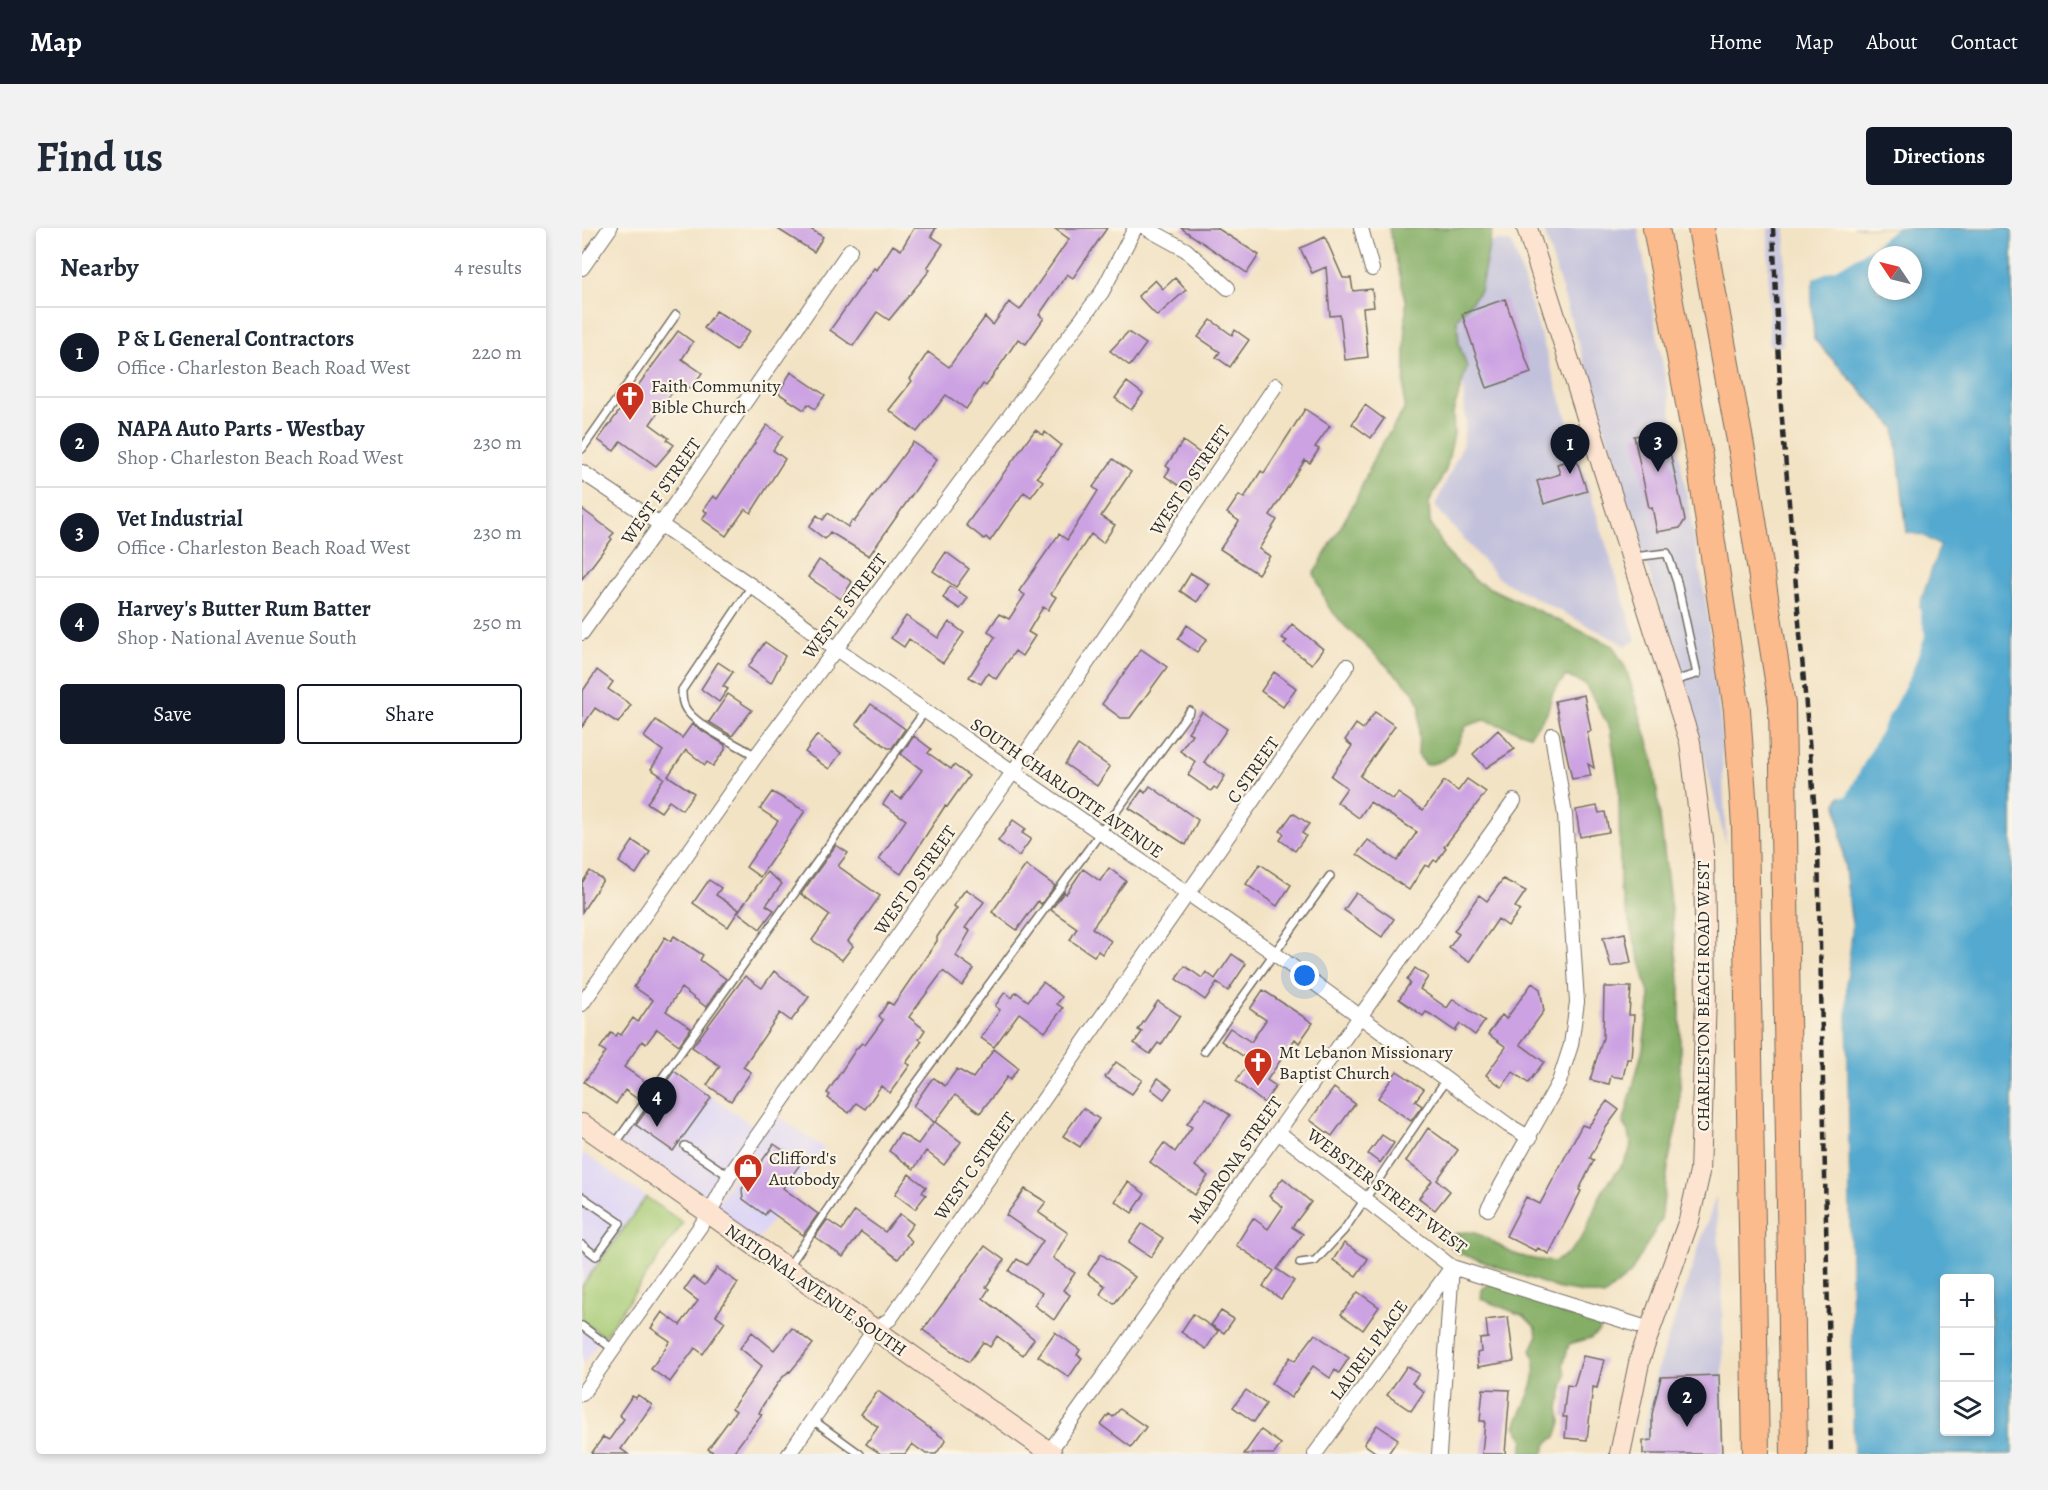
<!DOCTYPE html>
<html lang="en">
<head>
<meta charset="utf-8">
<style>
  :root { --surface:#fff; --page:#f2f2f3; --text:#1f2937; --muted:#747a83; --line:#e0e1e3; --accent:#111827 }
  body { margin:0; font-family:Alegreya,serif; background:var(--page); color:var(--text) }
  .controls { position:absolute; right:18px; bottom:18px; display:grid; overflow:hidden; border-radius:6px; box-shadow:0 3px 9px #0003 }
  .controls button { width:54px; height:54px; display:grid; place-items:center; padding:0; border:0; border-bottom:2px solid var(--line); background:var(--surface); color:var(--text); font:30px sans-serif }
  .compass { position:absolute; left:1286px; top:18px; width:54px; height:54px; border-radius:50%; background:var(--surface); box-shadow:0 3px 9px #0003; rotate:305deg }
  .you { position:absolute; left:723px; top:748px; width:21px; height:21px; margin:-15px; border:4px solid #fff; border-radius:50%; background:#1a73e8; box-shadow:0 0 0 9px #1a73e833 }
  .badge { display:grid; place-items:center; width:39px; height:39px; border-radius:50%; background:var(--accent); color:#fff; font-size:20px; font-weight:700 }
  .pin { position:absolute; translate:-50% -50px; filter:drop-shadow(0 2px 3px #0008) }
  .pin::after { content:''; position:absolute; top:32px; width:21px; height:18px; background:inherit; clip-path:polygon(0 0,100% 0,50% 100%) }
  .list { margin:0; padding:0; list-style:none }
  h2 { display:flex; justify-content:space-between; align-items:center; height:78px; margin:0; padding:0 24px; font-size:26px }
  h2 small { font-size:20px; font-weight:400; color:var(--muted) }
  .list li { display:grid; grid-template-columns:39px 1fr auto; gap:18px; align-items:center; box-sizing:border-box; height:90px; padding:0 24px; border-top:2px solid var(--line) }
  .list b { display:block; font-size:22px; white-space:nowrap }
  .list p { margin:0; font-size:20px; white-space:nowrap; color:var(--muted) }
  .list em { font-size:20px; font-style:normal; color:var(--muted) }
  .actions { display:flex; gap:12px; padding:18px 24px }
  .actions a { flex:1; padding:14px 0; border:2px solid var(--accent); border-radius:6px; text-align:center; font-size:21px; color:var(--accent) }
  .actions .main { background:var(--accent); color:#fff }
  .icon { flex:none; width:33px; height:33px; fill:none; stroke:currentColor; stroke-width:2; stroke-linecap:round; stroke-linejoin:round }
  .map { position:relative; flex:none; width:1430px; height:1226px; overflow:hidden; border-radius:6px }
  header { display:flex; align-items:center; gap:36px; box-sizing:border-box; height:84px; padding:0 30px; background:var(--accent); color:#fff }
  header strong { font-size:28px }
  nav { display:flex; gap:33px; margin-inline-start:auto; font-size:21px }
  .intro { display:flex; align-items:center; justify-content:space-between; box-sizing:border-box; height:144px; padding:0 36px }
  h1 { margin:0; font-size:42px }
  .button { padding:15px 27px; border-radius:6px; background:var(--accent); color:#fff; font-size:21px; font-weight:700 }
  main { display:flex; gap:36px; padding:0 36px }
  aside { flex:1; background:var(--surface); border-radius:6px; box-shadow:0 3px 9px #0003 }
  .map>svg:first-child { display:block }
</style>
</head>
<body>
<header>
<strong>Map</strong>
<nav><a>Home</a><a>Map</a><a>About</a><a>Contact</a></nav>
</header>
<div class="intro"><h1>Find us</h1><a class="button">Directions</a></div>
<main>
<aside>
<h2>Nearby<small>4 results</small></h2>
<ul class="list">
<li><span class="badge">1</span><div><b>P &amp; L General Contractors</b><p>Office · Charleston Beach Road West</p></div><em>220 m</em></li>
<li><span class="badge">2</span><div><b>NAPA Auto Parts - Westbay</b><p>Shop · Charleston Beach Road West</p></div><em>230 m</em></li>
<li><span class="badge">3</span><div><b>Vet Industrial</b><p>Office · Charleston Beach Road West</p></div><em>230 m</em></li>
<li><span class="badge">4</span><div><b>Harvey's Butter Rum Batter</b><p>Shop · National Avenue South</p></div><em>250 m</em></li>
</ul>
<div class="actions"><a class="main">Save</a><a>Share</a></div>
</aside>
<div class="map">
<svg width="1430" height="1226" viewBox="0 0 1430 1226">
  <rect width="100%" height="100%" fill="#fcf5e5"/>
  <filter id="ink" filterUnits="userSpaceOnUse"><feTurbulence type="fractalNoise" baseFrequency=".0167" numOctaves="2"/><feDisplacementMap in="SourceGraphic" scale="12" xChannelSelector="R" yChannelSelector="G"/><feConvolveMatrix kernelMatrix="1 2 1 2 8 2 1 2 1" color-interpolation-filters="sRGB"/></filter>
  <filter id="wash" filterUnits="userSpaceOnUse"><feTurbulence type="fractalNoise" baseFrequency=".008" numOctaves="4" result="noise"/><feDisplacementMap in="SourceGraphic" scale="24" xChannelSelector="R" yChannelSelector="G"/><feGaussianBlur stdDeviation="1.35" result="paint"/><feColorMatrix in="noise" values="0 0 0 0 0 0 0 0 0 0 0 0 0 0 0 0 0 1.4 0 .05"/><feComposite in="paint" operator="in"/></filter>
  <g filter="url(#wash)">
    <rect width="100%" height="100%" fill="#f3e3c5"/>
    <path fill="#ddd5f6" d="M89,839L177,902L127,983L33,918Z
      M192,885L242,920L173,1016L129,986Z
      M0,924L101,995L0,1138Z"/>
    <path fill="#c2c1dc" d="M961,0H1056L1123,369L1139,497L1144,617L1114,497Z
      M1186,0H1204L1201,118H1187Z
      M916,12L930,15L1054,412L1045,418L917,351L853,278L880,219L884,194L875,91L898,63L908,15Z
      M1134,968L1140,1066L1142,1226H1057L1075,1143Z"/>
    <path fill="#a6ca74" stroke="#687a50" stroke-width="1.5" d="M64,969L101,995L22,1108L0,1093V1058Z"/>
    <path fill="#84ae66" stroke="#586c48" stroke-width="1.5" d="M807,0H909L910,3L898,63L875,91L877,116L885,139L871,185L872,206L864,242L847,275L848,295L866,326L895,354L1031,418L1044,441L1071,530L1098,759V881L1087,932L1079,992L1048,1046L1022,1068L978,1061L874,1024L862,1011C894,994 903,1012 931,1025C943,1031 959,1032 972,1034C1006,1016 1004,995 1020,964C1032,942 1063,924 1041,896L1061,820L1068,769L1038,661L1037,558L1028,500L1003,456L984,448L971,464L965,485L948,507L902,492L884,498C873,522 872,532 844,537L836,527L838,476L830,462L762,397L745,377L732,345L773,274L793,227L822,182L824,73Z
      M909,1055L966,1077L980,1086L1015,1093L1018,1102L1009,1110L987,1116L981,1137L984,1146L977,1180L979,1194L974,1209L966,1214L961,1226H939L942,1212L933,1198C943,1174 961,1147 949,1122L955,1109L954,1100L942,1088L899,1071L900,1061Z"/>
    <path fill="#52a9cf" stroke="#3e6a7d" stroke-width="1.5" fill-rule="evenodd" d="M1272,0H1430V1226H1271L1264,756L1270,698L1255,574L1315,464L1337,377L1357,318L1341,308L1325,305L1313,200L1232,111L1229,63L1232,50L1268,11ZM1295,27H1331V63H1295ZM1362,1050H1408V1204H1362Z"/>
    <path fill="#f3e3c5" d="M1269,0H1313L1291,19L1258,39L1232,50L1229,63L1231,114L1226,63L1229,49L1266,9Z
      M1325,305L1341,308L1357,318L1337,377L1343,408L1330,444L1264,569L1255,567L1313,463L1334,376L1351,329L1354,319L1339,311L1323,307Z
      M1263,668L1270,698L1264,756L1271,1226H1268L1262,868L1261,756L1267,698Z"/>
    <g id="blocks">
      <path fill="#cca2e3" d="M194,0H227L241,9L232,24Z
        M332,0H354L349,8L361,16L345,40L348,42L307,92L295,84L271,118L248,102L292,40L295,42L311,17L319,22Z
        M472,0H525L491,50L485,46L457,87L462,90L444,116L436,111L404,158L401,156L384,181L364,167L335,204L307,182L330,153L328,151L346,124L367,139L403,89L411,97L427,74L438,82L487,11Z
        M599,0H635L677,27L665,45Z
        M743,9L761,50H769L771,63L790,61L792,79L781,80L786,129L763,132L758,87L748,88L744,39L730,45L718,20Z
        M593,50L604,62L575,88L556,68L573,52L581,61Z
        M923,71L949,145L905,160L880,86Z
        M134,83L168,103L154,122L122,100Z
        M629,92L650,107L653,102L667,112L648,139L634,129L638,124L616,109Z
        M96,103L111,114L100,131L120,145L109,161L98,153L68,196L87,210L85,212L92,217L74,238L39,213L32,223L16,212Z
        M546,104L564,116L548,138L528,123Z
        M209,144L243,167L233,181L226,176L222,182L196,165Z
        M545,154L561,166L549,182L533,170Z
        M783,177L802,191L789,210L770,196Z
        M723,181L748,198L733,219L737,221L728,235L723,232L688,287L695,292L677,321L688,328L676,346L638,321L657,293L645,285L657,267L662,270L679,243L682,245Z
        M185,197L201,208L191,222L203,231L169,285L163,281L144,308L120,291L125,284L121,282L131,268L135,271Z
        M453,202L461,207L463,204L479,217L455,249L461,253L449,269L442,264L408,313L404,309L402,311L384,297Z
        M1083,202L1103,292L1098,300L1075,304L1070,279L1067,280L1052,208Z
        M601,213L626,231L602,261L583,248L588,241L584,238Z
        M331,214L355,231L287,328L248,304L243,311L227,299L235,287L241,292L246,285L266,299L270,292L272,294Z
        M994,230L1005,263L962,276L955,253L978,246L975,236Z
        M531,231L549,244L519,288L533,297L521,315L509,306L469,366L474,369L466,382L461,379L446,404L453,408L440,428L433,423L414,451L406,445L399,456L387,449L413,409L406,403L417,386L427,391L443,367L437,363L477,306L485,312L516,263L511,259Z
        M0,281L32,305L28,309L30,311L0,351Z
        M364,324L387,341L374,359L351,343Z
        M237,332L270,354L259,371L226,349Z
        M609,345L627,356L615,374L598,363Z
        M368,358L386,370L378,381L361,370Z
        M324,388L356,410L367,394L382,405L361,435L327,411L322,419L309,410Z
        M710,396L741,421L730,436L702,416L705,413L700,410Z
        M605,397L625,411L615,424L596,411Z
        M183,414L203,428L189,455L166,439Z
        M559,421L585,439L548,490H539L520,476Z
        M136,434L151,444L141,458L146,461L137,474L119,461Z
        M15,442L31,454L26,461L49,477L36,495L13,480L0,499V464Z
        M692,444L714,460L701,479L679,463Z
        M146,466L170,482L150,508L127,494Z
        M1002,467L1009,503L1005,504L1012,540L1006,536L1009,548L990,551L973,473Z
        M289,476L323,501L310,520H306L274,496Z
        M620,484L645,501L622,534L643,548L635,561L632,559L629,563L606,547L614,534L598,523L610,506L606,504Z
        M793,484L813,498L778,548L811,572L816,565L841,582L862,553L876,563L885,551L904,564L862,619L864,620L855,634L852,632L847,639L843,637L827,662L775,626L786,612L815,633L835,604L788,574L777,590L755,574L765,560L749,548L770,518L763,512L774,496L781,501Z
        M74,492L100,510L110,496L143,517V522L131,538L125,534L123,537L104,522L86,548L112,565L100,582L87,573L79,584L65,575L82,550L69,541L81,523L62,509Z
        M916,502L933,521L904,540L891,526Z
        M235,507L259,525L247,541L223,524Z
        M332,508L349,521L346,525L369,541L372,537L387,548L365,579L363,578L319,646L297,631L324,592L301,576L309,564L319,571L340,542L319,526Z
        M496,517L528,539L515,558L483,536Z
        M568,558L616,592L604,617L547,580L560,562L563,565Z
        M190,564L223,583L178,649L164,639L196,593L178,581Z
        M1015,578L1017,585L1023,584L1027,604L998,609L994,582Z
        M711,585L727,596L720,605L724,608L713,623L698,612L702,606L698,603Z
        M431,592L444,601L440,605L449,611L437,628L416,613Z
        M51,613L68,624L54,646L37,634Z
        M254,617L266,625L256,638L298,668L266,713L271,718L260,732L230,712L248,687L219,666Z
        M678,636L709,657L695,678L664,656Z
        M444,637L473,658L459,676L456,673L435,702L410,684Z
        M527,640L544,653L510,700L529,713L520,726L516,723L512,728L488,712L495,700L469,682L482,664L484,666L501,641L518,653Z
        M8,643L21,652L0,684V655Z
        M185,644L200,656L184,677L192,682L178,701L156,684Z
        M921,651L944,663L933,679L938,682L926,698L916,691L887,734L867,720L877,706L872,703L897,667L905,673Z
        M127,652L139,660L134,667L157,682L146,699L111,675Z
        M384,661L402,674L383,700L388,703L374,728L392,741L380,758L361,743L327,789L343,802L337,811L340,813L324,835L328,837L308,865L299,858L283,881L274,875L267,885L246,870L248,867L245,865L274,821L280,815L283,817L301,792L297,788L306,774L311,777L355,713V709L375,680L371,678Z
        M774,665L812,691L800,709L762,682Z
        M1043,705L1049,735L1029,739L1021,710Z
        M92,708L121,727L118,732L144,751L124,779L99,760L84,783L109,800L97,817L75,801L64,816L60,813L42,839L68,857L57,872L43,862L34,876L2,854L24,824L18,820L29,805L34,808L36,805L39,807L51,790L56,794L71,772L52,759L83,709L89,713Z
        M650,726L664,736L646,763L635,755L623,772L594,751L603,738L620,750L624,744L633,751Z
        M833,740L846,749L838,761L865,780L871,771L903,793L893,807L878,796L873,803L848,786L844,784L841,788L817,771L828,755L825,752Z
        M192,743L227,769L209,793L198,785L161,839L169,844L149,873L125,857L138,838L110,819L163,748L180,760Z
        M461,754L480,769L475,776L481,780L463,804L437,785L412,819L399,810L418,782L413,778L423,764L430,770L434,764L446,773Z
        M950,755L958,761L962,783L938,816L962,834L946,855L931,844L920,859L904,847L924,819L906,806L920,787L924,791Z
        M1022,759H1049L1047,787H1052L1049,831H1045L1041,850L1029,848L1027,856L1008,852L1021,810Z
        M681,762L731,795L717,815L713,811L685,852L694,858L682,875L654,853L668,833L639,813L648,800L669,814L684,792L668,781Z
        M576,773L598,788L579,817L576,815L568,826L552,815L560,804L556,802Z
        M412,821L436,840L428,852L425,849L398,885L373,867L353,894L379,914L362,937L344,923L332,941L307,923L318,905L336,916L352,894L331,878L349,852L352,850L363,858L375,841L391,850Z
        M534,834L560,852L550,866L523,849Z
        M92,843L129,870L91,923L54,897Z
        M815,843L842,861L833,873L840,878L829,893L796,870Z
        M576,850L590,860L582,871L569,861Z
        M752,860L773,876L750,908L728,892Z
        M623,870L648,887L613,938L626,948L613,967L568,934L582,915L593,924L610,899L605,896Z
        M1025,873L1037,882L1023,901L1008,930L1012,932L997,962L999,963L967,1026L956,1020L954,1023L924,1008L944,969L958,976L1000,897L1006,899Z
        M501,880L517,891L498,919L481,908Z
        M846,900L876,922L855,952L868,963L853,982L837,970L850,953L824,933Z
        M800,907L812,915L798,935L786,926Z
        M192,916L219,935L201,960L236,986L221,1007L186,982L183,987L161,971L160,961Z
        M327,946L344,959L340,964L344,967L333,981L313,966Z
        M701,950L729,974L710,999L721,1006L695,1041L712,1053L699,1071L681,1058L692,1043L654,1017L671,990L686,1001L701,979L687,968Z
        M546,954L563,966L550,985L533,973Z
        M443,961L464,974L456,984L486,1005L471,1030L493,1045L481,1062L488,1067L472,1092L452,1077L460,1065L427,1043L435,1031L445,1037L461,1013L424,987Z
        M273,983L303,1004L318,986L331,996L323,1007L330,1013L316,1031L279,1004L261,1029L233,1009L245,992L260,1002Z
        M560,996L581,1010L569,1029L547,1014Z
        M762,1015L786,1031L774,1048L751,1032Z
        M403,1018L422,1032L404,1059L407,1061L401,1070L452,1111L441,1127L415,1108L408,1119L401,1114L387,1134L341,1102Z
        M519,1026L553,1049L532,1076L518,1066L523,1058L506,1046Z
        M135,1040L156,1055L134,1087L143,1094L121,1126L113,1120L88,1154L69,1141L88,1113L69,1100L80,1084L98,1097L116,1073L102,1062L111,1049L123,1057Z
        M776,1064L797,1079L781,1102L759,1086Z
        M639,1083L652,1091L642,1105L629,1097Z
        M611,1086L636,1103L624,1121L599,1104Z
        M926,1089L932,1133L896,1139L895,1125L899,1124L898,1111L906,1110L904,1092Z
        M210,1100L231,1116L208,1144L207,1143L198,1152L181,1177L177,1185L180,1186L150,1226H134L126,1221L154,1183L150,1180L180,1138L158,1120L170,1104L192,1122Z
        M473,1104L498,1122L495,1127L500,1130L487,1149L456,1128Z
        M733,1106L767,1130L757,1145L753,1142L748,1150L731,1138L709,1170L689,1155L708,1129L713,1133Z
        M1001,1128L1022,1132L1015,1160L1011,1159L1005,1212L983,1210L985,1189H981L985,1157L992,1158Z
        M825,1138L837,1146L830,1155L842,1164L829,1183L805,1167Z
        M1137,1147L1140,1226H1061V1213L1070,1212V1186L1079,1149Z
        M901,1161L928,1162L923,1226H900L903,1193H898Z
        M664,1162L684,1176L672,1194L651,1179Z
        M296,1163L364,1212L354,1226H344L330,1216L323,1226H299L284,1216L296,1199L279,1186Z
        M56,1167L70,1177L39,1221L46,1226H9L21,1209L27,1212L42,1191L37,1187L50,1168L54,1170Z
        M538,1181L564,1199L549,1219L519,1197L527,1186L531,1189Z
        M795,1197L816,1211L806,1226H796L782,1216Z
        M679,1202L699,1216L692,1226H662Z"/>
    </g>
  </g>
  <g filter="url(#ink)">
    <use href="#blocks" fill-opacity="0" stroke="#716b61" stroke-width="1.5"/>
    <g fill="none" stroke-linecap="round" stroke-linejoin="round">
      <g stroke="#716b61" stroke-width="10">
        <path id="lane" d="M0,221L94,87
          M1052,329L1085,325L1095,354L1115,446L1091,453
          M170,358L100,462C100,470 100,477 106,484C120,501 155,516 174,528
          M622,823L748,648
          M33,916L343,483
          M103,918L147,948
          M0,969L38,995L14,1028L0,1017
          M718,1035L733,1033L762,1002L864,852
          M207,1038L292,913L608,483
          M0,1098L31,1121
          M231,1192L278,1226"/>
      </g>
      <g stroke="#716b61" stroke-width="16">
        <path id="street" d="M564,0L604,22L646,60
          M779,0L790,41
          M0,40L28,0
          M0,244L170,358L254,421L693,726L926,897L948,910
          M0,405L79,296L268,22
          M0,776L174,528L520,64L553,0
          M696,904L870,1039L1068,1101
          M906,981L977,854L989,817L995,774L983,587L970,507
          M0,1166L127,986L147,948L431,544L694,157
          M467,1224L932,573
          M207,1226L292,1102L308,1091L765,438
          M733,1226L870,1039
          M857,1226L870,1039"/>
      </g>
      <g stroke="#716b61" stroke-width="22">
        <path id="secondary" d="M945,0L1108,514L1122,627L1124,768L1118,944L1107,992L1058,1130L1038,1226
          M0,896L470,1226"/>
      </g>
      <g stroke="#716b61" stroke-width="28">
        <path id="highway" d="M1074,0L1118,234L1155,482L1163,598L1174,1226
          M1119,0L1161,229L1200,477L1212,1226"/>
      </g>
      <use href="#lane" stroke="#fff" stroke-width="7"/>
      <use href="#street" stroke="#fff" stroke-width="14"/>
      <use href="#secondary" stroke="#fde4d1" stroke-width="20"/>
      <use href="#highway" stroke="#fbbb8d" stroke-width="26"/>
      <path stroke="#2b2b2b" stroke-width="4.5" stroke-dasharray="9 4.5" stroke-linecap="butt" d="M1191,0L1199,179L1236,621L1249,1226"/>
    </g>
  </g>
  <defs>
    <g id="church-pin" transform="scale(1.5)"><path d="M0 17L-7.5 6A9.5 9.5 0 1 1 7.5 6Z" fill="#c8321e" stroke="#fcf5e5"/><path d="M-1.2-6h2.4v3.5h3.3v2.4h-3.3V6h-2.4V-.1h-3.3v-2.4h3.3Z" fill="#fff"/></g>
    <g id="shop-pin" transform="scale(1.5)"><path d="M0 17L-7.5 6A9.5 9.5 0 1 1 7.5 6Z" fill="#c8321e" stroke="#fcf5e5"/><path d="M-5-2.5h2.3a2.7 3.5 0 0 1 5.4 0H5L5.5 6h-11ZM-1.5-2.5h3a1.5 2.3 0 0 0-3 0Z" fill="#fff"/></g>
  </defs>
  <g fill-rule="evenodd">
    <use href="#church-pin" x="48" y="168"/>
    <use href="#church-pin" x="676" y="834"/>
    <use href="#shop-pin" x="166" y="940"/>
  </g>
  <g text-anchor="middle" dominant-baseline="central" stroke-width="4.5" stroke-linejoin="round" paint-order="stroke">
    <g font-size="18" fill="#2b2b2b" stroke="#fcf5e5" text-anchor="start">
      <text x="69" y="158">Faith Community<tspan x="69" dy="21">Bible Church</tspan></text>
      <text x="697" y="824">Mt Lebanon Missionary<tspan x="697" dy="21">Baptist Church</tspan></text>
      <text x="187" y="930">Clifford's<tspan x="187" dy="21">Autobody</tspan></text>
    </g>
    <g font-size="18" fill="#2b2b2b" stroke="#fcf5e5">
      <text transform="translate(608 252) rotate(-56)">WEST D STREET</text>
      <text transform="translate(79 263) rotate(-55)">WEST F STREET</text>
      <text transform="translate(263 378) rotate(-53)">WEST E STREET</text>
      <text transform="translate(671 542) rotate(-55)">C STREET</text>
      <text transform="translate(485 560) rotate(35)">SOUTH CHARLOTTE AVENUE</text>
      <text transform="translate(333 652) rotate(-55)">WEST D STREET</text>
      <text transform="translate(1121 768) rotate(-90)">CHARLESTON BEACH ROAD WEST</text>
      <text transform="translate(653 932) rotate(-55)">MADRONA STREET</text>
      <text transform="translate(393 938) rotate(-55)">WEST C STREET</text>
      <text transform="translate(805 963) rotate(37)">WEBSTER STREET WEST</text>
      <text transform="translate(234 1062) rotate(35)">NATIONAL AVENUE SOUTH</text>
      <text transform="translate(787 1122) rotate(-54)">LAUREL PLACE</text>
    </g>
  </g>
</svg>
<div class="controls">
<button>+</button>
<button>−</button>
<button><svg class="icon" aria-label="layers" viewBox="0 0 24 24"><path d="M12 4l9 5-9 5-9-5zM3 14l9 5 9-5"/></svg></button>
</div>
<svg class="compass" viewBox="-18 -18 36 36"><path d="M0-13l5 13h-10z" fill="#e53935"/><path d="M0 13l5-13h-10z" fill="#747a83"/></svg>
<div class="you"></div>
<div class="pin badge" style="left:988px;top:246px">1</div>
<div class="pin badge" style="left:1105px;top:1199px">2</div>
<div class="pin badge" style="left:1076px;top:244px">3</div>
<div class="pin badge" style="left:75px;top:899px">4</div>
</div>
</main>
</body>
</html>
